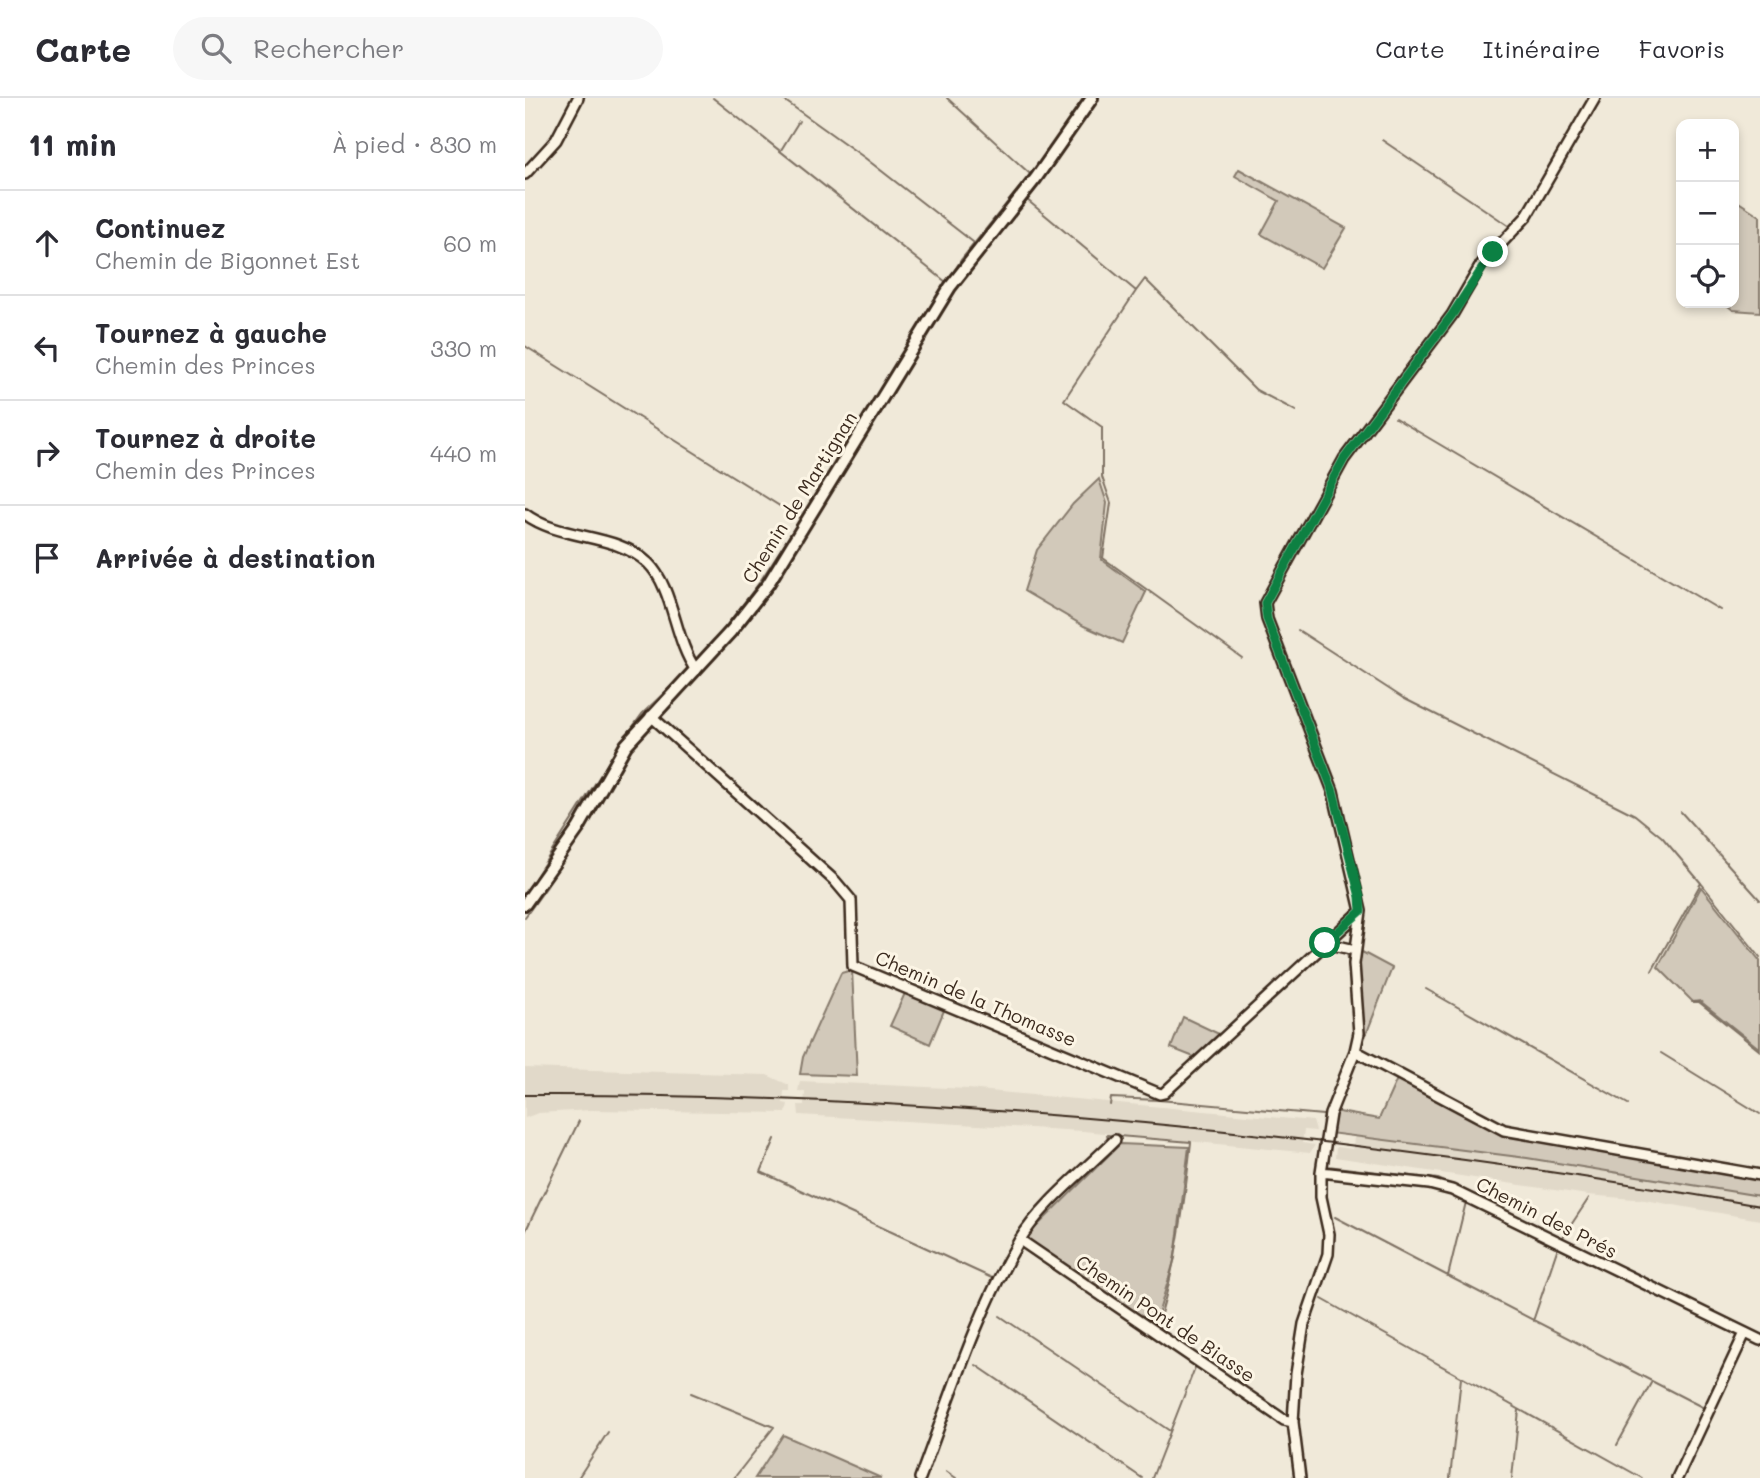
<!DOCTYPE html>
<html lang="fr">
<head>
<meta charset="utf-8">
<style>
  :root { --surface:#fff; --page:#f7f7f7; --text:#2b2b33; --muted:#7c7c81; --line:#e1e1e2 }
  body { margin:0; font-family:Mali,sans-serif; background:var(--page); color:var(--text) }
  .controls { position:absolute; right:21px; top:21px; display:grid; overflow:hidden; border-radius:14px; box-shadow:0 4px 10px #0003 }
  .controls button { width:63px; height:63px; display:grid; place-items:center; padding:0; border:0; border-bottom:2px solid var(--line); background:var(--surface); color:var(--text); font:35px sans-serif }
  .stop { position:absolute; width:21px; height:21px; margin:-16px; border:5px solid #0b8043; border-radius:50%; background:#fff }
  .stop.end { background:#0b8043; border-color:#fff; box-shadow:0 2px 7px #0008 }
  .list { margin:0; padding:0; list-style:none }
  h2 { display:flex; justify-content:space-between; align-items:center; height:91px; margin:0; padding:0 28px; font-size:30px }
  h2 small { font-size:23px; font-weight:400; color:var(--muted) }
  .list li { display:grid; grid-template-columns:46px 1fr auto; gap:21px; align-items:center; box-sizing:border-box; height:105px; padding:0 28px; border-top:2px solid var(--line) }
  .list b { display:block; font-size:26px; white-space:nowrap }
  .list p { margin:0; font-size:23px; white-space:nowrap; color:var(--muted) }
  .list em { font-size:23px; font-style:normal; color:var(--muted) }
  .icon { flex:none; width:38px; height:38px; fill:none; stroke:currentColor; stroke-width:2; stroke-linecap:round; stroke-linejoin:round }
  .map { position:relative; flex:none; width:1235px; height:1380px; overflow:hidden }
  header { display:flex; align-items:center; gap:42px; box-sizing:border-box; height:98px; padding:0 35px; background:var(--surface); border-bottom:2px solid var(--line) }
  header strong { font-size:33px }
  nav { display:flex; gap:38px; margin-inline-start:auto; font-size:24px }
  .search { width:490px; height:63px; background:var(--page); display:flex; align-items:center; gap:18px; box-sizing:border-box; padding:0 24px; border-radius:38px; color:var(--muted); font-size:26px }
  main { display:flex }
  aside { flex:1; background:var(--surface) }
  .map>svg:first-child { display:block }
</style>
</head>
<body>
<header>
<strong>Carte</strong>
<div class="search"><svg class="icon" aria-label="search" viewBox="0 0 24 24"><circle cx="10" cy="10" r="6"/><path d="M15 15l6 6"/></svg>Rechercher</div>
<nav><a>Carte</a><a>Itinéraire</a><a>Favoris</a></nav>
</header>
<main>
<aside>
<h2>11 min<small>À pied · 830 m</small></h2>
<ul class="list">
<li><svg class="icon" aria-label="ahead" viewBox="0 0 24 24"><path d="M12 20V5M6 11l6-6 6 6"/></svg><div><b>Continuez</b><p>Chemin de Bigonnet Est</p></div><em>60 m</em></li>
<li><svg class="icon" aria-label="left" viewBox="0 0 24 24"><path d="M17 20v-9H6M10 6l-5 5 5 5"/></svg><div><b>Tournez à gauche</b><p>Chemin des Princes</p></div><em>330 m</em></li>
<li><svg class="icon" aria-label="right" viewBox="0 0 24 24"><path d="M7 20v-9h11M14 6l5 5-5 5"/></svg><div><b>Tournez à droite</b><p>Chemin des Princes</p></div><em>440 m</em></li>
<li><svg class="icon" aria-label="arrive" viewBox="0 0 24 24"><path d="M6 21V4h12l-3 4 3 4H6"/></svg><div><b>Arrivée à destination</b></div></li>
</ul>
</aside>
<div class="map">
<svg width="1235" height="1380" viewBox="0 0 1235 1380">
  <rect width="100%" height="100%" fill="#f0e9d9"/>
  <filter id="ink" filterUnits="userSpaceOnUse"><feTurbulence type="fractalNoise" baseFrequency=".0143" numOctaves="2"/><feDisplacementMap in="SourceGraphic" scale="14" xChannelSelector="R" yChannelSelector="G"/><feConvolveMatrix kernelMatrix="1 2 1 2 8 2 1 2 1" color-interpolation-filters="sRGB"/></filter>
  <g filter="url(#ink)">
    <path fill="#e1d9c9" d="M0,970L242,977L264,987V993H259L258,1005L263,1006L261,1015L66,1012L13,1015L0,1020Z
      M275,983L443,991L788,1023L791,1033L779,1032L777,1045L790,1047L785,1055L558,1033L274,1017L273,1007H279L280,994L273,993Z
      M815,1027L1235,1091V1122L1120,1102L1063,1097L810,1059L811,1049L828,1051L829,1038L813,1036Z"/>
    <path fill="#d2c9ba" stroke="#867a6c" stroke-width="2" d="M714,71L821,130L797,170L736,136L754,103L710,78Z
      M1209,101L1235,118V214L1208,212L1203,208L1209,205Z
      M574,381L582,405L576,461L621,494L597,545L559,528L499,493L512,452L548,406Z
      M1176,789L1235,863V951L1175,903L1168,904L1133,869Z
      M837,854L867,870L839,942L833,855Z
      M327,872L332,978L275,976L278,959L316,875Z
      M381,893L420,910L405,946L365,928Z
      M658,919L694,936L669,959L646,950Z
      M872,981L968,1031L1235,1080V1098L1002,1060L804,1035L808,1013L854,1021Z
      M595,1046L664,1049L650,1160L629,1230L499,1141Z
      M258,1337L356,1380H230Z"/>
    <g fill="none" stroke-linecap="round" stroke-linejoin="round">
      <path stroke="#7e7163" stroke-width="2" d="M188,0L421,184
        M256,0L340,60L448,144
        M422,0L504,75
        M857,42L987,130
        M256,52L274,23
        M501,101L611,193L620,181L731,292L771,313
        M611,193L539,302L577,329V379L586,405L578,460L717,560
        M0,248L277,422
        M870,320L1195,512
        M277,419L436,162L511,69L559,0
        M773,532L878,600L1110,717L1137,739L1176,785L1127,873
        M188,545L234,485L274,423
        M171,563L182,552
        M88,656L117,616L164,571
        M1156,714L1235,802
        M10,780L85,662
        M1176,785L1235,859
        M0,794L6,786
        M0,819L23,787
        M822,855L825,871
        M901,891L1103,1006
        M1167,904H1174L1235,953
        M1136,955L1235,1016
        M585,1007L586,1000L634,1002L798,1017
        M250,1041L236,1074L469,1181
        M583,1042L582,1037L666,1044C659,1109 651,1170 631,1232
        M802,1068L913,1081L931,1089
        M941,1104L923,1178L1177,1309
        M810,1119L923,1178
        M798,1130C781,1063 803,1007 828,945L829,929
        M0,1134L54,1023
        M1036,1142L1064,1100
        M797,1201L1117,1380
        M475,1218L645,1333
        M1008,1223L1033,1149
        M770,1255L775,1226
        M451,1267L617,1380
        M166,1295L249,1329L209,1380
        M423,1317L463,1215
        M1092,1347L1126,1285
        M421,1373L431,1380
        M53,1380L83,1334
        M627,1380L671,1267
        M925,1380L936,1280
        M987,1380L994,1312"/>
      <g stroke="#3b2a1e" stroke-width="14">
        <path id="minor" d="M0,76L31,42L53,0
          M0,416C36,443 90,434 123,465C149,490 149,542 171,572
          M126,618L310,783L326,802L328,868L635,996L639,995L836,813
          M800,845L830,852
          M830,953L979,1032L1235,1077
          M796,1074L904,1086L927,1092L1235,1242
          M495,1142L759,1322L768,1324
          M395,1380C425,1301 451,1216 494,1143C517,1105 559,1073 590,1042
          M775,1380L768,1324L771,1276L779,1226L803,1156L804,1136L796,1099V1074L805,1016L830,953L834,935L829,866L836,813L808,693L742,521L740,505L819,361L927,217L956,167L1001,119L1070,0
          M1152,1380L1220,1235"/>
      </g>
      <g stroke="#3b2a1e" stroke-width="16">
        <path id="major" d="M0,806L53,731L101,647L206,533L243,486L425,189L511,80L567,0"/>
      </g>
      <use href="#minor" stroke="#fcf5e5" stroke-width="9"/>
      <use href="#major" stroke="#fcf5e5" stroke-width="10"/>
      <path stroke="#3b2a1e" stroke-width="2" d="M0,997C413,995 829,1037 1235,1108"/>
    </g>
  </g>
  <g fill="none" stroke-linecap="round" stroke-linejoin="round" filter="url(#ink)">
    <path stroke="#0b8043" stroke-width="9" d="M800,845L836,813L835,799L808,693L742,521L740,505L819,361L927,217L968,154"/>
  </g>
  <g text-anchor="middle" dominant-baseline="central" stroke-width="6" stroke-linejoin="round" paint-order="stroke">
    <g font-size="19" fill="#3b2a1e" stroke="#fcf5e5">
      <text transform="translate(274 399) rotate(-58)">Chemin de Martignan</text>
      <text transform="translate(451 900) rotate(23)">Chemin de la Thomasse</text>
      <text transform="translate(1022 1119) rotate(27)">Chemin des Prés</text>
      <text transform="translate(641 1220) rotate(34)">Chemin Pont de Biasse</text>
    </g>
  </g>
</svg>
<div class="controls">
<button>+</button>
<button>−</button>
<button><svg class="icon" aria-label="locate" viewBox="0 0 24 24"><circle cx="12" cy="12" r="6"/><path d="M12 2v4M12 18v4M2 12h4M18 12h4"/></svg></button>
</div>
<div class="stop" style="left:800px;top:845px"></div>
<div class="stop end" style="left:968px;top:154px"></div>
</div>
</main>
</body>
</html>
